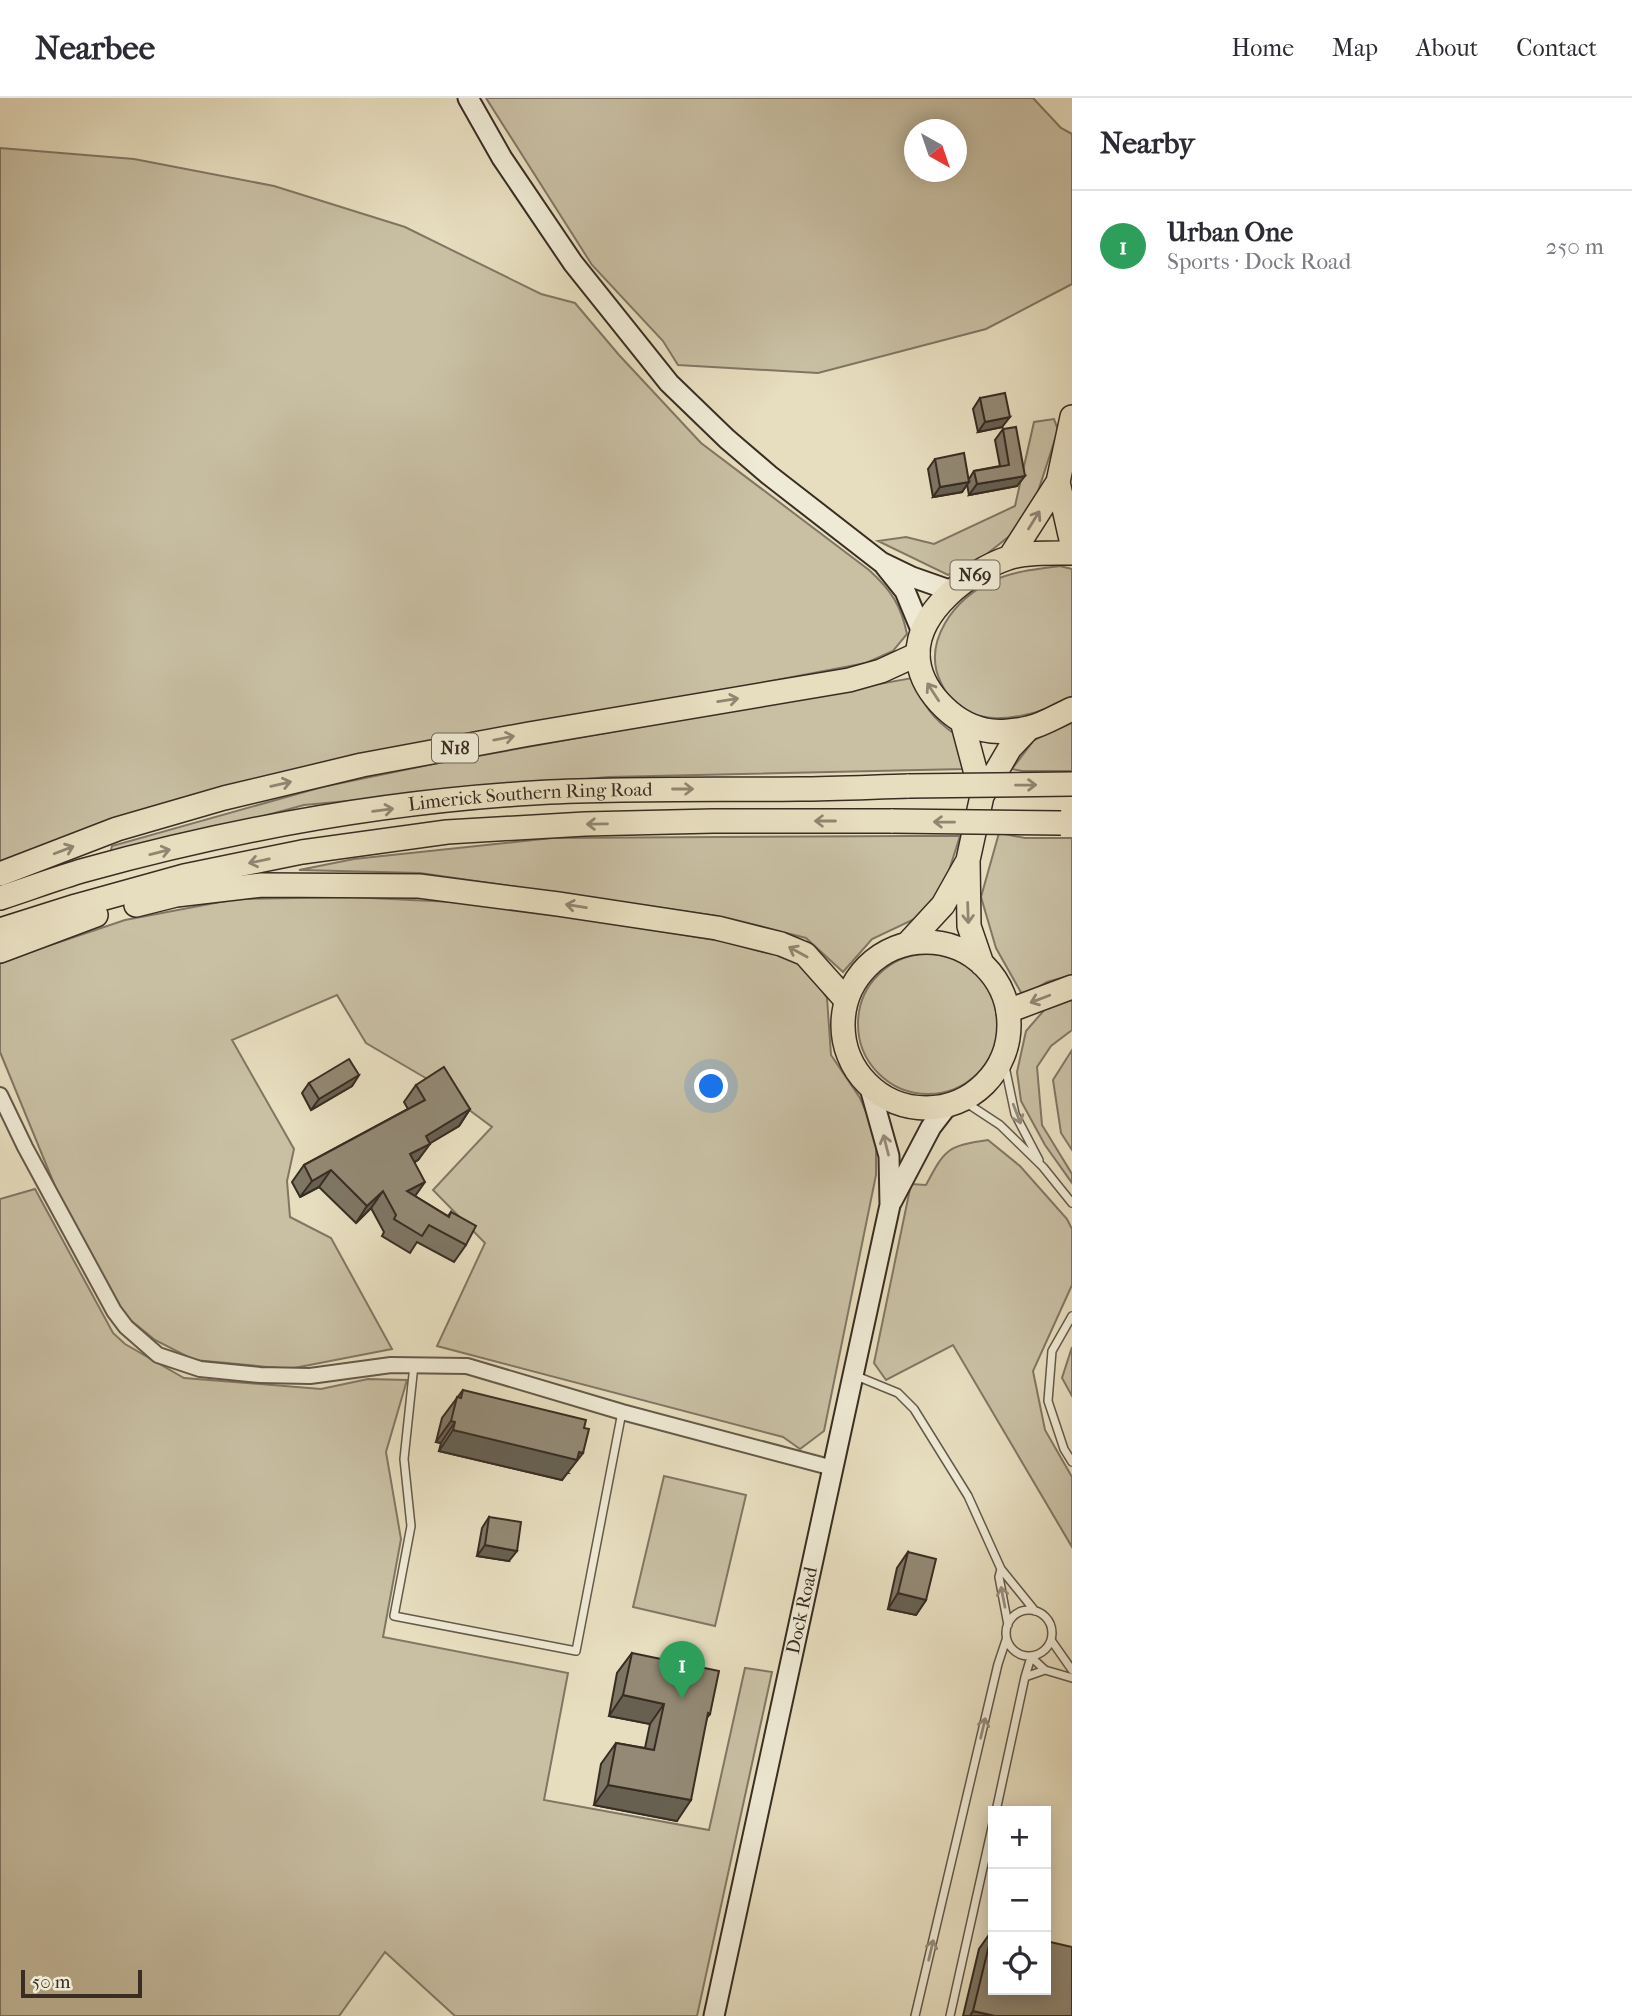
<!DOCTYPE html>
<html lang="en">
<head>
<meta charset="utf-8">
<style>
  :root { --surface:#fff; --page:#f2f2f3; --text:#2b2b33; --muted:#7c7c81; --line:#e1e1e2; --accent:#8f2418 }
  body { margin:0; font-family:"IM FELL French Canon",serif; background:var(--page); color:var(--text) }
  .controls { position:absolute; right:21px; bottom:21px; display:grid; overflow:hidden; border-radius:0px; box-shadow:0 4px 18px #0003 }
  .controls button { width:63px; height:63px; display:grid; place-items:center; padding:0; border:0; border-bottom:2px solid var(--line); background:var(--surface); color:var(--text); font:35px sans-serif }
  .compass { position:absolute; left:904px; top:21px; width:63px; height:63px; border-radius:50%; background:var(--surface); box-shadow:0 4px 18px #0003; rotate:140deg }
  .scale { position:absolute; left:21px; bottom:18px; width:121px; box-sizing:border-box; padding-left:7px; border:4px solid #392d23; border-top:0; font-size:19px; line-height:24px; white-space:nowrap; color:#392d23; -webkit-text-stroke:5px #efead5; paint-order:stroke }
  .you { position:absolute; left:712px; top:989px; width:24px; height:24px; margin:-18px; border:5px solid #fff; border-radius:50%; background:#1a73e8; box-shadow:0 0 0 10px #1a73e833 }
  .badge { display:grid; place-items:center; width:46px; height:46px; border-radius:50%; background:var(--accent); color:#fff; font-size:23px; font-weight:700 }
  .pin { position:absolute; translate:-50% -58px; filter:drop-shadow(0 2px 4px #0008) }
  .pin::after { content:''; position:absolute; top:37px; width:24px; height:21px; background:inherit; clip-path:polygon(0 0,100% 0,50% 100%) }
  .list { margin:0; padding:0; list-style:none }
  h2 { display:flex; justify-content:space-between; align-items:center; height:91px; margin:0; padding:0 28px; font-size:30px }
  h2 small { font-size:23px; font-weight:400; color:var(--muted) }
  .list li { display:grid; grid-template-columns:46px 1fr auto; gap:21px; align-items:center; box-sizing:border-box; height:112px; padding:0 28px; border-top:2px solid var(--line) }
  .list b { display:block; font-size:26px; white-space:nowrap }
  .list p { margin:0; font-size:23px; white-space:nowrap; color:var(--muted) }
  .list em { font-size:23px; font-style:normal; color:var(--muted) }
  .icon { flex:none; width:38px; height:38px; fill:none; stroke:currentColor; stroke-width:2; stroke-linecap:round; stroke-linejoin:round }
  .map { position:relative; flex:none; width:1072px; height:1918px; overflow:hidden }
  header { display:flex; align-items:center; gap:42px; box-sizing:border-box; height:98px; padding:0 35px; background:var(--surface); border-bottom:2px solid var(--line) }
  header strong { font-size:33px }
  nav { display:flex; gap:38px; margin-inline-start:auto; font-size:24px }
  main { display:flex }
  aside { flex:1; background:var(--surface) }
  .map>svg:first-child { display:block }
</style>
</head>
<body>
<header>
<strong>Nearbee</strong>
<nav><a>Home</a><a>Map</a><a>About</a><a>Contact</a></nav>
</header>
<main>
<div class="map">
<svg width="1072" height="1918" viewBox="0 0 1072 1918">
  <rect width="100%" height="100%" fill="#e7debf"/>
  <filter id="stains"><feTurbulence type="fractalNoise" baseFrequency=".00286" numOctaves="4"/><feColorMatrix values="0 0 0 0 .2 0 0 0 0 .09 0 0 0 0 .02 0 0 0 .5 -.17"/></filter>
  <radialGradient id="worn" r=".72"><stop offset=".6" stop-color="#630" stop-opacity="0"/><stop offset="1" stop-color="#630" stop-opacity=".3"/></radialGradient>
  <path fill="#c9c0a4" stroke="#817664" stroke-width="2" fill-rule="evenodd" d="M486,0H1033L1061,30L1072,36V186L986,231L818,275L678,267L663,243L592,167ZM914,32H956V74H914Z
    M0,50L134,61L274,88L405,129L541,196L575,205L619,257L701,345L869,472C891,492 901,507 907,536L893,553L866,565L388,656L0,768Z
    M1054,321L1058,332L1031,415L1012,436L973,467L948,477L878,443L906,439L934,446L1015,408L1034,324Z
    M1060,468L1072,471V598C1046,615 995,629 965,613C955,607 946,596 941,585C921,544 955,500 992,483C1014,473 1037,471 1060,468Z
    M912,580C924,607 931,620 956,637L964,671L608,679L304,707L109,760L112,748L322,689L433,666Z
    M1072,625V673H1022L1012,671L1034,642Z
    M999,735L1025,740H1072V877L1047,884L1023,898L996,850L981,799Z
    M910,738H960L944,788L923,817L872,841L843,874L806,840L724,819L420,775L299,772L354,761L552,740Z
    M349,799L495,806L764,850L803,864L827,900L831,957L860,1000L876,1037V1077L824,1333L800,1351L783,1339L437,1248L485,1145L433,1092L492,1029L429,982L366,945L337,897L232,942L294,1051L287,1083L290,1119L331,1140L392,1251L289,1271L194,1262L155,1242L123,1216L57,1093L0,954V864L125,822L236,801Z
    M858 926a70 70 0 1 1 140 0a70 70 0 1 1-140 0Z
    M1072,901V932L1051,948L1037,969L1042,1027L1072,1076V1085L1045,1047L1021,1003L1017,974L1026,933L1046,910Z
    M1072,952V1052L1061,1035L1053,982Z
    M988,1042L1020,1068L1067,1121L1072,1131V1187L1033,1273L1045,1332L1072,1379V1449L953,1247L886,1282L874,1265L911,1086L926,1087C945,1051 947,1048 988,1042Z
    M35,1091L113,1235L125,1246L184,1280L321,1291L368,1281L407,1282L386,1354L401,1441L383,1539L568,1575L544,1702L709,1732L745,1570L772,1574L697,1918H455L385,1854L339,1918H0V1101Z
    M1072,1249V1298L1062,1280Z
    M664,1378L746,1397L715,1528L633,1509Z"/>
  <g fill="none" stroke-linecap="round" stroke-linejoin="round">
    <g stroke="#64594a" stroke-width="10">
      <path id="service" d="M1003,959L1015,1016L1039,1062
        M962,1002L1000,1027L1043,1069L1072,1105
        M1072,1218L1052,1253L1048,1303L1064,1351L1072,1364
        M414,1267L404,1361L411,1428L394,1518L576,1553L622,1314
        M854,1277L898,1295L914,1311L968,1398L1001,1471L1035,1513
        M1001,1471L999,1479L1008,1527
        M1006 1535a23 23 0 1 1 46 0a23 23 0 1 1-46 0Z
        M1051,1542L1072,1572
        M1025,1579L1031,1559L1045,1572L1072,1580
        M996,1713L1025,1579L1045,1572
        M915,1918L998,1566L1006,1542
        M950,1918L993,1725"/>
    </g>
    <g stroke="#64594a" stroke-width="18">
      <path id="minor" d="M0,997L25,1049L114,1213L126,1229L158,1257L200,1271L260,1277L310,1278L391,1267L467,1268L622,1314L833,1370"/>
    </g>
    <g stroke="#392d23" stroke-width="23">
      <g id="secondary">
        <path d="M468,0L502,60L573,165L669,285L727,341L769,377L881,464L912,479L952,493"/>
        <path d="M885,468L905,493L922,534"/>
        <path d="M892,1103L931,1029L948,1007"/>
        <path id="s1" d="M714,1918L890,1107L889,1058L870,990"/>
      </g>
    </g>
    <g stroke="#392d23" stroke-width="26">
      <path id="primary" d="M1058,384L1072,446
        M1072,455C1052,455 1027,454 1008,460C970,473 917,513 918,557C919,591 952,625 985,632C997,635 1016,633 1028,630C1043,627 1058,617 1072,611
        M1010,459L1058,384L1072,319
        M962,623L982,698
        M843 927a83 83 0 1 1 166 0a83 83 0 1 1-166 0Z
        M908,845L943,807L966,766
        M982,866L969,828L968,762L982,698L1010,650L1029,630"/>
    </g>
    <g stroke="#392d23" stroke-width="26">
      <g id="trunk">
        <path d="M0,776L117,731L224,700L362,667L529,636L849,582L881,573L918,556"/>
        <path id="s2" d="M0,800C28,791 57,780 85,772C230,732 384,704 533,695C621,690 710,692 798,691C835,691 872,689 909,688"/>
        <path d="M136,807L176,797L262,787L419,788L558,806L717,830L781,846L805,856L846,902"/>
        <path d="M0,832L76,808L184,778L302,754L447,734L585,726L713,723H893"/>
        <path d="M0,853L96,817"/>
        <path d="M1008,913L1072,889"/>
      </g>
    </g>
    <use href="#service" stroke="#efead5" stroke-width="7"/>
    <use href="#minor" stroke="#efead5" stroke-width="14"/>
    <use href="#secondary" stroke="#efead5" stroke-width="19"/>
    <use href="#primary" stroke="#e7debf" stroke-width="23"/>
    <use href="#trunk" stroke="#e7debf" stroke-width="23"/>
    <g stroke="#392d23" stroke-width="26" stroke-linecap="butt">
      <path id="trunk-bridge" d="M909,688L1072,686
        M893,723L1061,725"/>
    </g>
    <use href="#trunk-bridge" stroke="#e7debf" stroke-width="23"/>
  </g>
  <path fill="#7e7664" stroke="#392d23" stroke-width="2" d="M980,300L1002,329L978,334L973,311Z
    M1003,331L1017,388L969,397L967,386L962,394L933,399L928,371L935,361L969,381L974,373L1000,368L995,342Z
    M359,977L352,988L311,1012L302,995L309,985Z
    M416,987L470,1011L459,1028L430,1045L418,1062L415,1064V1098L448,1118L451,1114L466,1147L454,1164L417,1144L410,1155L382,1138L384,1134L371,1110L356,1125L319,1089L300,1099L292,1084L304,1067L408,1011L404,1004Z
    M463,1292L568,1375H567L562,1382L439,1353L441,1345L436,1344L442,1320Z
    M489,1419L509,1463L477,1458L482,1430Z
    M908,1454L926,1502L916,1517L888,1511L897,1470Z
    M632,1555L710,1616L707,1620L677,1723L594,1707L601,1666L616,1645L645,1650L650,1626L609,1618L617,1575Z
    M993,1831L1072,1918H963L979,1851Z"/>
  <path fill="#676051" stroke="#392d23" stroke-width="2" d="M1010,319L1002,329L978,334L985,324Z
    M1025,378L1017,388L969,397L977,386Z
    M969,384L962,394L933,399L940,389Z
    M359,977L352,988L311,1012L319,1001Z
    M470,1011L459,1028L429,1046H430L418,1062L398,1073L410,1056L426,1038Z
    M331,1072L319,1089L300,1099L312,1083Z
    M425,1084L413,1101L407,1093Z
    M383,1093L371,1110L356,1125L367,1108Z
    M451,1323L455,1324L441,1345L436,1344Z
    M453,1332L579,1354L583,1355L562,1382L439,1353Z
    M485,1447L517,1453L509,1463L477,1458Z
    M898,1495L926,1502L916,1517L888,1511Z
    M623,1597L664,1606L650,1626L609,1618Z
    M608,1687L691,1702L677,1723L594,1707Z
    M973,1913L995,1918H970Z"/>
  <path fill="#938974" stroke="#392d23" stroke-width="2" d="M1005,295L1010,319L985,324L980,300Z
    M1016,329L1025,378L977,386L974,373L1009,367L1003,331Z
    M964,355L969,384L940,389L935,361Z
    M349,961L359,977L319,1001L309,985Z
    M444,969L470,1011L426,1038L430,1046L410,1056L425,1084L407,1093L449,1119L451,1114L476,1128L466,1147L429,1127L422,1138L394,1121L396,1117L383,1093L367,1108L331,1072L312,1083L304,1067L425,1002L416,987Z
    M463,1292L586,1322L584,1330L589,1331L583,1355L579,1354L577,1362L453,1332L455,1324L451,1323L457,1299L461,1300Z
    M489,1419L521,1424L517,1453L485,1447Z
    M908,1454L936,1461L926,1502L898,1495Z
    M632,1555L719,1573L710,1616L708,1615L691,1702L608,1687L616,1645L654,1652L664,1606L623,1597Z
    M993,1831V1892H1046V1843L1072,1849V1918H995L973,1913Z"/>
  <defs><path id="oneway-shaft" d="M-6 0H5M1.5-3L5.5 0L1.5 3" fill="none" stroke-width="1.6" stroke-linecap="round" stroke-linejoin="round" transform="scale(1.75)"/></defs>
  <g stroke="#908671">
    <use href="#oneway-shaft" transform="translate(1034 422) rotate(-58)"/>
    <use href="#oneway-shaft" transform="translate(933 594) rotate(-123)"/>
    <use href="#oneway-shaft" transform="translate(728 602) rotate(-9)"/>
    <use href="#oneway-shaft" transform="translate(504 640) rotate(-11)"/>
    <use href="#oneway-shaft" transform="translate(281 686) rotate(-13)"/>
    <use href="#oneway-shaft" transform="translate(1026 687) rotate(-1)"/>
    <use href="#oneway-shaft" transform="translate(683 691)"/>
    <use href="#oneway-shaft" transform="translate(383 712) rotate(-7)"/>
    <use href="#oneway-shaft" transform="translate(825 723) rotate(-180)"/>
    <use href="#oneway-shaft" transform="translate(944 724) rotate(-179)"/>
    <use href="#oneway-shaft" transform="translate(597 726) rotate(179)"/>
    <use href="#oneway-shaft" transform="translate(64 752) rotate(-21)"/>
    <use href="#oneway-shaft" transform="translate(160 754) rotate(-14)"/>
    <use href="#oneway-shaft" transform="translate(259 763) rotate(168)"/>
    <use href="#oneway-shaft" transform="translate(576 808) rotate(-171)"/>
    <use href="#oneway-shaft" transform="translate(968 815) rotate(88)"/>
    <use href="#oneway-shaft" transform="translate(798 854) rotate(-151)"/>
    <use href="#oneway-shaft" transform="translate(1040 901) rotate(159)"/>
  </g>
  <g stroke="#948c7c">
    <use href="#oneway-shaft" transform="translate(1017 1016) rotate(69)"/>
    <use href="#oneway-shaft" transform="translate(886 1047) rotate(-104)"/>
    <use href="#oneway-shaft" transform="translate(1003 1499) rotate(-101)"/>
    <use href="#oneway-shaft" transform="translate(983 1630) rotate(-77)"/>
    <use href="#oneway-shaft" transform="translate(931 1852) rotate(-77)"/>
  </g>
  <g text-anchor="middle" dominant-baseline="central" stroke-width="5" stroke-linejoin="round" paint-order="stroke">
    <g fill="#efead5" stroke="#706658" stroke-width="2">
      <rect x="950.5" y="462.5" width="49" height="29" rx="5"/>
      <rect x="432" y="635.5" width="46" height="29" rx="5"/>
    </g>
    <g font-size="18" font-weight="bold" fill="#392d23">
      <text x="975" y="477">N69</text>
      <text x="455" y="650">N18</text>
    </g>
    <g font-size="19" fill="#392d23" stroke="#efead5">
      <text stroke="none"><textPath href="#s2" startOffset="542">Limerick Southern Ring Road</textPath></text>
      <text stroke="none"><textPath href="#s1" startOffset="415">Dock Road</textPath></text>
    </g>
  </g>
  <rect width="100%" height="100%" filter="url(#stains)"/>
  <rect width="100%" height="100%" fill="url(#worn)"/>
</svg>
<div class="controls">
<button>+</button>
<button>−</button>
<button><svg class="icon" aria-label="locate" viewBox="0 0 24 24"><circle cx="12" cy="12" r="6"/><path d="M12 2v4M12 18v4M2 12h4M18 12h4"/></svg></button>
</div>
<svg class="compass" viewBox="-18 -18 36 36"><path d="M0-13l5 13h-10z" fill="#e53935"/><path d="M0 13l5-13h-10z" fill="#7c7c81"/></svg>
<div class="scale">50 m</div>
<div class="you"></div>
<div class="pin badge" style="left:682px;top:1601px;background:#2e9e5b">1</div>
</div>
<aside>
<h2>Nearby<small></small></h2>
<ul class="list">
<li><span class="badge" style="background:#2e9e5b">1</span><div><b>Urban One</b><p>Sports · Dock Road</p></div><em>250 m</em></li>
</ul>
</aside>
</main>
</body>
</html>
